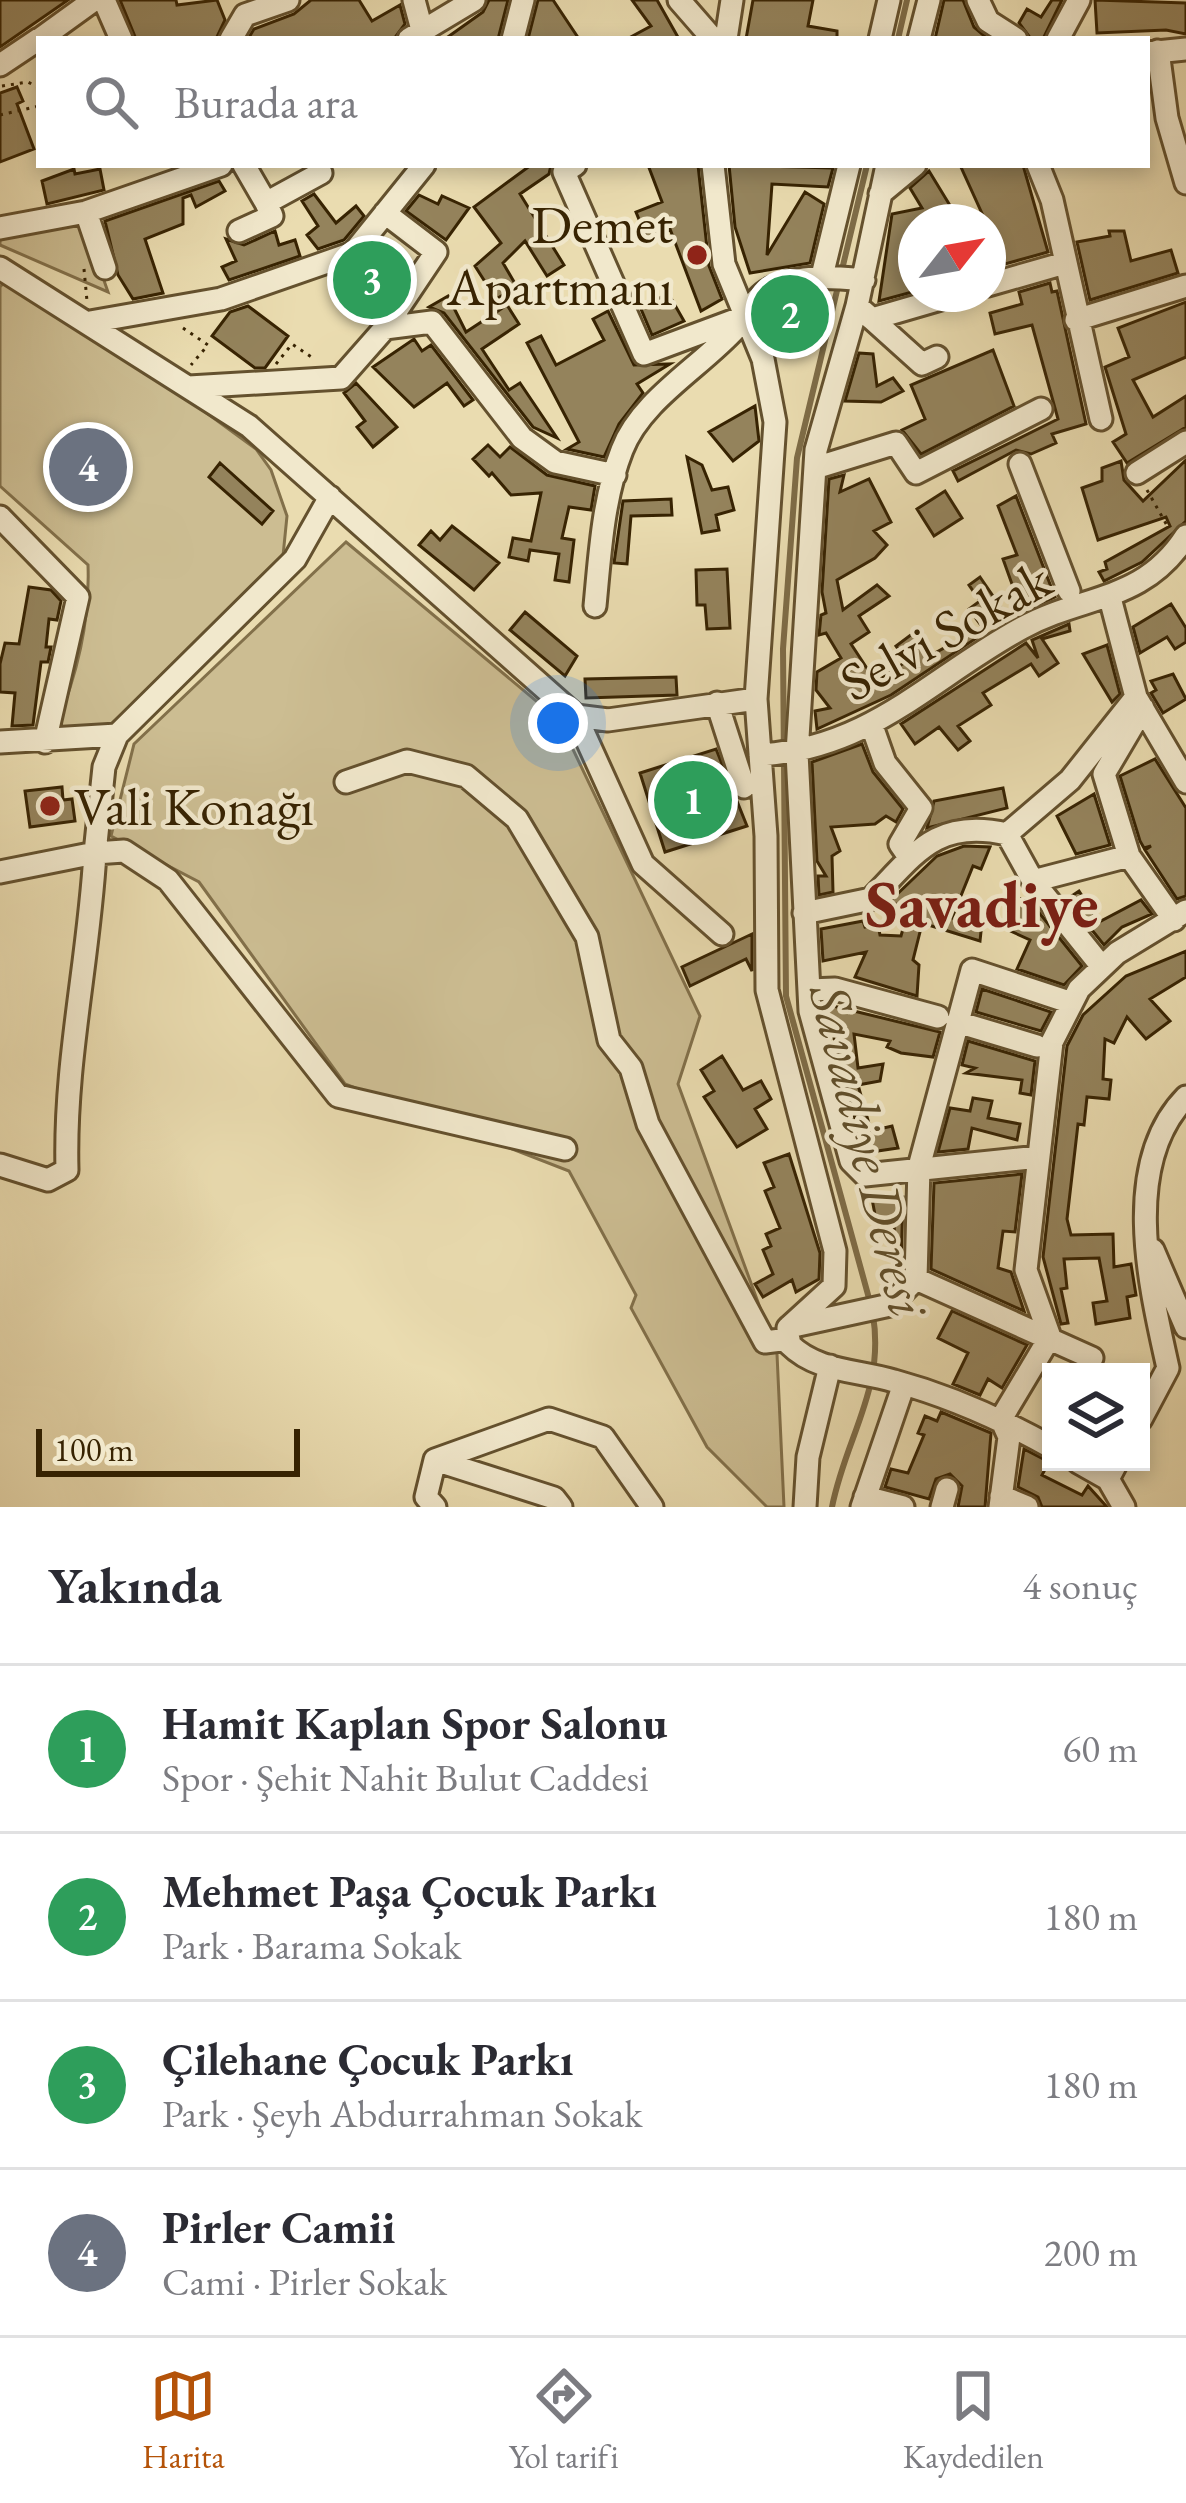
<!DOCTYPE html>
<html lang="tr">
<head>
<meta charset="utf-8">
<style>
  :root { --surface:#fff; --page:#f2f2f3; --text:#2b2b33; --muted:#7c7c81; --line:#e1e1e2; --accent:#b45309 }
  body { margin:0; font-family:"EB Garamond",serif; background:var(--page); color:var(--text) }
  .controls { position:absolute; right:36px; bottom:36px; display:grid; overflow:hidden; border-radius:0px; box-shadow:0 6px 18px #0003 }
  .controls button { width:108px; height:108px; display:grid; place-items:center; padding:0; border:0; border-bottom:3px solid var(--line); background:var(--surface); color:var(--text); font:60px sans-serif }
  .compass { position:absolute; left:898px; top:204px; width:108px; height:108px; border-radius:50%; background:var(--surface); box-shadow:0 6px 18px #0003; rotate:59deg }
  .scale { position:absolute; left:36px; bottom:30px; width:264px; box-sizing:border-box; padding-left:12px; border:6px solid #372302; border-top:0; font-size:33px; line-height:42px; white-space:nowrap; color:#372302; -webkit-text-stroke:9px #f1e8cc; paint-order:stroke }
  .you { position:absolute; left:558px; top:723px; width:42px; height:42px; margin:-30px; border:9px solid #fff; border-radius:50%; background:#1a73e8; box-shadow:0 0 0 18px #1a73e833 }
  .badge { display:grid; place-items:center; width:78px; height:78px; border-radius:50%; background:var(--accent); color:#fff; font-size:39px; font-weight:700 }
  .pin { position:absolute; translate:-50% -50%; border:6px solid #fff; box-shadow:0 3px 12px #0006 }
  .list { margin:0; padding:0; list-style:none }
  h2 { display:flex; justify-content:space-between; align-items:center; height:156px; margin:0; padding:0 48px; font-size:51px }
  h2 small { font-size:39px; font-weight:400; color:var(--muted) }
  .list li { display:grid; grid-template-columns:78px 1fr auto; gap:36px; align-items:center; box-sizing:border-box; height:168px; padding:0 48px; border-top:3px solid var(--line) }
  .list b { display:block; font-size:45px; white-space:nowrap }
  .list p { margin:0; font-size:39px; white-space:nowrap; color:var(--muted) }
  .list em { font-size:39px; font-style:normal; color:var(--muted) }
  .icon { flex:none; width:66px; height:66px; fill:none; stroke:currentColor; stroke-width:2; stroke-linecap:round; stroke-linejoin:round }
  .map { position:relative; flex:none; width:1186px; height:1507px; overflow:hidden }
  .search { position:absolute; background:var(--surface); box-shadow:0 6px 18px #0003; left:36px; right:36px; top:36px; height:132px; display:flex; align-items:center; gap:30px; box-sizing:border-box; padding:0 42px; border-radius:0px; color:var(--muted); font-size:45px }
  .sheet { height:828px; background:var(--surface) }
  nav { display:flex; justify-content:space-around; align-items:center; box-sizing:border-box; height:168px; border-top:3px solid var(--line); background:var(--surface); font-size:33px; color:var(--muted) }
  nav a { display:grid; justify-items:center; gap:6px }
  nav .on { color:var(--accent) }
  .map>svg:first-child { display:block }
</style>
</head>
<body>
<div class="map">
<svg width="1186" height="1507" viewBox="0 0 1186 1507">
  <rect width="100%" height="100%" fill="#eadcb0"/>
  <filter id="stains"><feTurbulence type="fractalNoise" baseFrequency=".00167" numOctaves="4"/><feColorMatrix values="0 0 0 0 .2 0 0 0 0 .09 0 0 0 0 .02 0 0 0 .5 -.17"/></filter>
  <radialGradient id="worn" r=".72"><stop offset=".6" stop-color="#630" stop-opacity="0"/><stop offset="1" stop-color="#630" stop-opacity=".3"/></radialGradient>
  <path fill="#ccbd92" stroke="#82704a" stroke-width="3" d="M82,217L108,292L0,245V232Z
    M375,253L399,283L369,307L345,277Z
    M5,281L141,365L256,449L271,470L287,516L283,556L249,597L111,724L83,735L55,729C77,675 90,623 88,565L0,486V287Z
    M817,290L807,343L776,346L765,303Z
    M346,542L559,720L700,1016L678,1084L777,1354L784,1507H767L707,1447L631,1308L636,1295L569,1171L345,1084L199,882L111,836L134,744Z"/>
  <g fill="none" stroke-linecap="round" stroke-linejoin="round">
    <path stroke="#7e6c47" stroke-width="6" d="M898,39L907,0
      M867,165L797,458L783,649L786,996L870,1302
      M832,1507C846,1436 885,1390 873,1315"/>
  </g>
  <path fill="#94835c" stroke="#372302" stroke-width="3" d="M0,0H68L0,47Z
    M120,0H176L177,5L217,0L225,20L216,39H136Z
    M311,0H359L372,21L400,5L405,24L394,39H248L254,29L294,14Z
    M489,0H508L498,39H445L483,12Z
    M538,0H553L579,39H528Z
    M632,0H657L679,39H627L651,26Z
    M753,0H813L808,26L837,31V39H746Z
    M944,0H963L974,27L988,39H935Z
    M1052,0H1062L1043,39H1031L1019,23L1027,9L1041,17Z
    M1095,0L1186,3V34L1166,30L1097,33Z
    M17,87L23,101L17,104L34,149L0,162V93Z
    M531,165H551L549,174L520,194L564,265L547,276L525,241L503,263L517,287L496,299L475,266L501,243L474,207Z
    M648,165H698L709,266L722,299L701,311L670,229L647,239L636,212L662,202Z
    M729,165L833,168L828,187L772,184L767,255L805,192L824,204L810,263L750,273L735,227Z
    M960,165H1023L1048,252L1005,264Z
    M74,169L75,174L100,169L104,190L47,204L42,181Z
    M929,171L954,212L938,222H916V291L879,301L892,214L922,208L910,188Z
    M219,181L225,191L196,207L191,195L183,198V224L145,239L163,293L133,299L118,275L105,221Z
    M314,194L336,223L356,206L364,216L344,240L318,249L307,235L318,226L302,201Z
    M419,195L438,204L442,196L469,208L446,240L406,211Z
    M275,231L279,245L295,240L300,256L229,280L222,267L236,261L226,239L244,245Z
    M1109,231H1124L1131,261L1171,250L1178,273L1090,300L1077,242L1110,236Z
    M1050,283L1052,292L1057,291L1086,424L1052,434L1056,443L1031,454L1016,450L958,481L953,471L1058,419L1032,325L995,334L990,313L1022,304L1019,292Z
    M668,293L684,321L652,335L641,309Z
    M448,296L466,332L507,305L519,324L482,349L509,390L520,383L557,438L533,427L444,313L429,307Z
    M1186,302V357L1133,380L1153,417L1186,396V427L1127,463L1113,442L1126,434L1105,367L1129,357L1118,328Z
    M248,306L288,336L265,368H255L212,336L230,312Z
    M608,311L634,365L670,364L637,384L643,393L619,424L604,457L567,449L579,442L527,343L541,336L556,365L604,340L593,319Z
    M414,339L422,351L431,345L473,400L464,406L447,383L414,407L373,367Z
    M993,350L1014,406L921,454L902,430L925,419L911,385Z
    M859,353L873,354L877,386L893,378L903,391L881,402L845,401Z
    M356,383L397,427L373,447L357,427L365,421L344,393Z
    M755,406L759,441L733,461L709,432Z
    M85,444L110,473L91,489L67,461Z
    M488,445L500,457L510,447L547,475L595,486L591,510L569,507L562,538L574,540L569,582L555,580L559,554L530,550L528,561L509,557L513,538L531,541L541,493L511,495L492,473L489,476L473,459Z
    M687,457L702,465L712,490L728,487L734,510L716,515L719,530L702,533Z
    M1186,460V521L1142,562L1104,581L1099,572L1107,569L1105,562L1170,526L1166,517L1098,540L1082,488L1102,481V468L1121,461L1124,480L1143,501Z
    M220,463L273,511L262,524L209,477Z
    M844,475L840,492L869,479L891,522L874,531L887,545L875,558L837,580L843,610L877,585L889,596L859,616L869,632L851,644L876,682L907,661L896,646L916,631L933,654L977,630L981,635L891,695L817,729L815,711L830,708L816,690L817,672L841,658L826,633L819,635L821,615L826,613L822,592L829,479Z
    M945,491L962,518L934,536L917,509Z
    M1016,496L1055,597L1022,612L1003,559L1017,555L998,506Z
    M671,499L672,515L631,516L627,564L614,563L623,501Z
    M452,526L499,563L474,590L419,545L431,531L440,540Z
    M727,569L730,628L707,629L705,605H697L696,570Z
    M980,577L1002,609L980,624L969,609L980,601L969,585Z
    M29,587L51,590L61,601L57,620L49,619L46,647H51L48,662H41L33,725L12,726L15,693L0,692V664L5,643L19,644Z
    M1171,604L1186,628V642L1175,649L1167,637L1140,653L1133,627Z
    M525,612L577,656L565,676L510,630Z
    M1069,624L1070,631L1042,639L1058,663L1039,676L1031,664L983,693L991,705L958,726L970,741L958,750L939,727L915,744L901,724L1026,643L1038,658L1032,640Z
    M1107,645L1120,694L1112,702L1083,654Z
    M1173,674L1186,699L1163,713L1151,693L1156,690L1151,681Z
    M676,677L677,695L586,698L585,679Z
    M862,744L873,772L903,809L896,822L886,816L875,824L831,827L840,851L832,856L833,892L819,895L818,876H826L817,861L812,762Z
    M716,749L747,826L665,852L640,773Z
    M1155,759L1186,808V896L1177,899L1145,850L1151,846L1144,848L1140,841L1120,776Z
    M62,787L63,800L72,799L75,821L30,827L25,791Z
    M1003,788L1007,808L927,828L934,801Z
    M1094,794L1110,845L1076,854L1057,816Z
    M964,846L990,847L981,869L973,866L952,918L982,922L980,941L925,924L926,919L890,901L937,856Z
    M1079,891L1099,922L1141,900L1152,914L1122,927L1104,945L1067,899Z
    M1019,898L1033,905L1082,966L1064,985L1017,969L1030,940L1004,928Z
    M923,920L913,960L919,965L917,996L855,977L866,952L823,961L821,929L863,921L865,927L878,925L880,935L901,936L905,922Z
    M752,934V971L746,959L690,986L682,967Z
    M1186,951V977L1150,999L1170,1021L1146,1039L1127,1017L1114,1043L1105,1039L1103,1079L1111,1080L1109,1099L1087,1097L1084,1125L1078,1124L1067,1219L1071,1235L1113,1234L1114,1267L1131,1264L1136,1295L1127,1297L1130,1318L1096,1324L1093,1303L1107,1301L1099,1258L1064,1259L1067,1288L1061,1289L1068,1323L1061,1324L1043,1257L1067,1046L1083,1015L1126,976Z
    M982,989L1051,1012L1041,1031L976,1012Z
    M825,1004L940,1032L933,1057L901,1053L887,1047L890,1041L854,1034L858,1068L883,1064L880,1081L858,1085L871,1131L892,1126L898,1148L864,1153Z
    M968,1041L1035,1061L1031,1095L1020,1093L1022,1080L966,1073L975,1068L962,1065Z
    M722,1056L743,1090L761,1081L771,1099L755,1109L767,1129L737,1147L704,1097L714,1091L701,1070Z
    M973,1098L992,1101L988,1118L1020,1124L1017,1140L972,1128L968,1149L938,1152L950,1108L970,1111Z
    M789,1154L820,1253L819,1279L796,1292L792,1280L763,1297L755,1284L773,1274L763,1250L771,1246L766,1234L780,1228L765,1191L774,1187L764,1163Z
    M1022,1174L1015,1232L1003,1231L998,1268L1011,1272L1024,1311L931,1269L934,1183Z
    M903,1197L901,1266L896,1264L894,1223L877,1225L872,1199Z
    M952,1311L1027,1345L1002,1388L988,1379L980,1395L953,1384L968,1353L938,1338Z
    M941,1412L991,1433L985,1507H958L962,1486L950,1474L936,1479L929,1499L885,1487L891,1469L908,1473L924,1435L918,1433L925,1416L937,1421Z
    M1024,1449L1049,1462L1042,1475L1082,1495L1088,1486L1107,1507H1042L1038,1497L1018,1487Z"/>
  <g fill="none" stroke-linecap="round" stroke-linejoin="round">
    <g stroke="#64512e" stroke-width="27">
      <path id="minor" d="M104,0L121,39
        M414,0L422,30
        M679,0L713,39
        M978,0L988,21L1016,39
        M40,39L94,0
        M231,39L245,15L288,0
        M409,39L474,0
        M513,39L523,0
        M726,39L732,0
        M880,39L889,0
        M919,39L929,0
        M1058,39L1079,0
        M1158,51L1167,118L1186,183
        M1147,53L1186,49
        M0,65L39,39
        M244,165L266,203L321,173
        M575,165L564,172L644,354L746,316
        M713,165L724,264L763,359L775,422L756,699L766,836L767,990L835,1251L834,1286L788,1328L789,1344C817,1372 857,1370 894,1381C949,1396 1001,1419 1051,1447
        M887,165L857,306L816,450L797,753L810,1011L851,1161L865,1175L1039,1157
        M1038,165L1052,200L1101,419
        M880,194L915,165
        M86,212L105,268
        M0,228L86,212L221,165
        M239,231L272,216L266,203
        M0,268L249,426L576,716L608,720L756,699
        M822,276L849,165
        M988,285L1065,263
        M857,306L872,319L958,294
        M872,319L922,364L937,357
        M1076,320L1186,286
        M90,322L221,299L353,253L424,165
        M385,328L432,322L522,438L555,462L615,475
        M189,387L341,378L385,328L436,252L385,213
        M1020,464L1069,591
        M815,468L896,443L916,473L1041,409
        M1137,473L1186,442
        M330,497L295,559L117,735L104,767L95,853L124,851L168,880L338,1096L565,1149
        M0,517L78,597L45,742
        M1110,598L1136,697L1186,782
        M595,606C600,554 603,498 622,450C641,400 701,367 736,328C750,313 753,297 772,288C802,274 832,277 864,280
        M717,703L744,787
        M1143,708L1104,774L1129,856L1174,920
        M576,716L643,864L722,934
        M872,726L885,763L921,808L900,844L909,857
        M0,742L117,735
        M760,755C872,748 930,678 1022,628C1084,594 1143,603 1186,536
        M346,782L407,761L466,776L517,819L587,937L609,1040L631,1068L648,1124L765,1342L789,1339
        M1129,856L1033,881L1007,834L1070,780L1136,697
        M0,872L95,853C89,960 64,1062 67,1170L48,1180L0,1165
        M1033,881L1102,967
        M804,913L871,899C915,854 936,818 1007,834
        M809,990L835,989L938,1017
        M957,1022L1037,1046
        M1153,1250L1186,1327
        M916,1279L919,1167L972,970L1072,1003
        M789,1327L890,1305L916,1279L1092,1358
        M1141,1419L1168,1368C1150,1287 1120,1164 1186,1097
        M435,1460L554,1498L561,1507
        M1078,1462L1108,1479L1117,1462
        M1108,1479L1124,1507
        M1001,1496L1027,1507
        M865,1497L903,1507
        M435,1507L426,1497L435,1460L549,1419L603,1437L652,1507
        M805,1507L808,1457L830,1366
        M862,1507L904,1384
        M942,1507L947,1489
        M1000,1507L1009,1437L1001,1419L1050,1337L1026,1270L1052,1042L1079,989L1117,953L1186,911"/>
    </g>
    <path stroke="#372302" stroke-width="3" stroke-dasharray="3 6" stroke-linecap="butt" d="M2,86L28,82L39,88
      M0,115L39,106
      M84,269L87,301
      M183,328L208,345L191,365
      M276,364L292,344L313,358
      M1147,490L1169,529"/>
    <use href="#minor" stroke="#f1e8cc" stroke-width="21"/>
  </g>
  <g fill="#8f2418" stroke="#f1e8cc" stroke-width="4.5">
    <circle cx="697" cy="255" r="12"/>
    <circle cx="50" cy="806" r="12"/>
  </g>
  <g text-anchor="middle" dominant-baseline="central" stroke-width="9" stroke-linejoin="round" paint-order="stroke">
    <g font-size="54" fill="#372302" stroke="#f1e8cc" text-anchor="end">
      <text x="673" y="224">Demet<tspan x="673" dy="62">Apartmanı</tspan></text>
      <text x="74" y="806" text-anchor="start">Vali Konağı</text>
    </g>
    <g font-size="54" fill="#372302" stroke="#f1e8cc">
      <text transform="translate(945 630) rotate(-29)">Selvi Sokak</text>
    </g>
    <g font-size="57" font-style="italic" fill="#604e2a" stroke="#f1e8cc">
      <text transform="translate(870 1150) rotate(76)">Savadiye Deresi</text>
    </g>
    <g font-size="66" font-weight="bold" fill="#7a1f14" stroke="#f1e8cc">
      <text x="982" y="904">Savadiye</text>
    </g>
  </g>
  <rect width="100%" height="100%" filter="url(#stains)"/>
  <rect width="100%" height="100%" fill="url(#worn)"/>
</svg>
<div class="controls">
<button><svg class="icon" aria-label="layers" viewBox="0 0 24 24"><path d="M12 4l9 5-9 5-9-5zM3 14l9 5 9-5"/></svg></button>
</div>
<svg class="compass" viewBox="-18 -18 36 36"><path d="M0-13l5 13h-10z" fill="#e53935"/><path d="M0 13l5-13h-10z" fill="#7c7c81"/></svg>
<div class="scale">100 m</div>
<div class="you"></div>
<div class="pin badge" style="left:693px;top:800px;background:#2e9e5b">1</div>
<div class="pin badge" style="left:790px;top:314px;background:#2e9e5b">2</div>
<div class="pin badge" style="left:372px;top:280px;background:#2e9e5b">3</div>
<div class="pin badge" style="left:88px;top:467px;background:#6b7280">4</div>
<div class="search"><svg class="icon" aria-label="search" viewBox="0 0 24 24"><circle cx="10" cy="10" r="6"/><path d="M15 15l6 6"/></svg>Burada ara</div>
</div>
<section class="sheet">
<h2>Yakında<small>4 sonuç</small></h2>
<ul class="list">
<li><span class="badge" style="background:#2e9e5b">1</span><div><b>Hamit Kaplan Spor Salonu</b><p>Spor · Şehit Nahit Bulut Caddesi</p></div><em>60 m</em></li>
<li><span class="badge" style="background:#2e9e5b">2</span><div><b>Mehmet Paşa Çocuk Parkı</b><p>Park · Barama Sokak</p></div><em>180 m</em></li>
<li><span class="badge" style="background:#2e9e5b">3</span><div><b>Çilehane Çocuk Parkı</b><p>Park · Şeyh Abdurrahman Sokak</p></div><em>180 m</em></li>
<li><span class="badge" style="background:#6b7280">4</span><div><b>Pirler Camii</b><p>Cami · Pirler Sokak</p></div><em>200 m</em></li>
</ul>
</section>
<nav>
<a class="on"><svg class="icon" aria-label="map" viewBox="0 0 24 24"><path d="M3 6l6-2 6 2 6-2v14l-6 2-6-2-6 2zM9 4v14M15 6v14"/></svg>Harita</a>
<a><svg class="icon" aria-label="directions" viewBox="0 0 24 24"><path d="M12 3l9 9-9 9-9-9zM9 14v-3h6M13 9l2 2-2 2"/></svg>Yol tarifi</a>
<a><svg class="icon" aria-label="saved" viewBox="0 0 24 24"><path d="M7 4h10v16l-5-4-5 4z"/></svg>Kaydedilen</a>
</nav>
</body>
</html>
